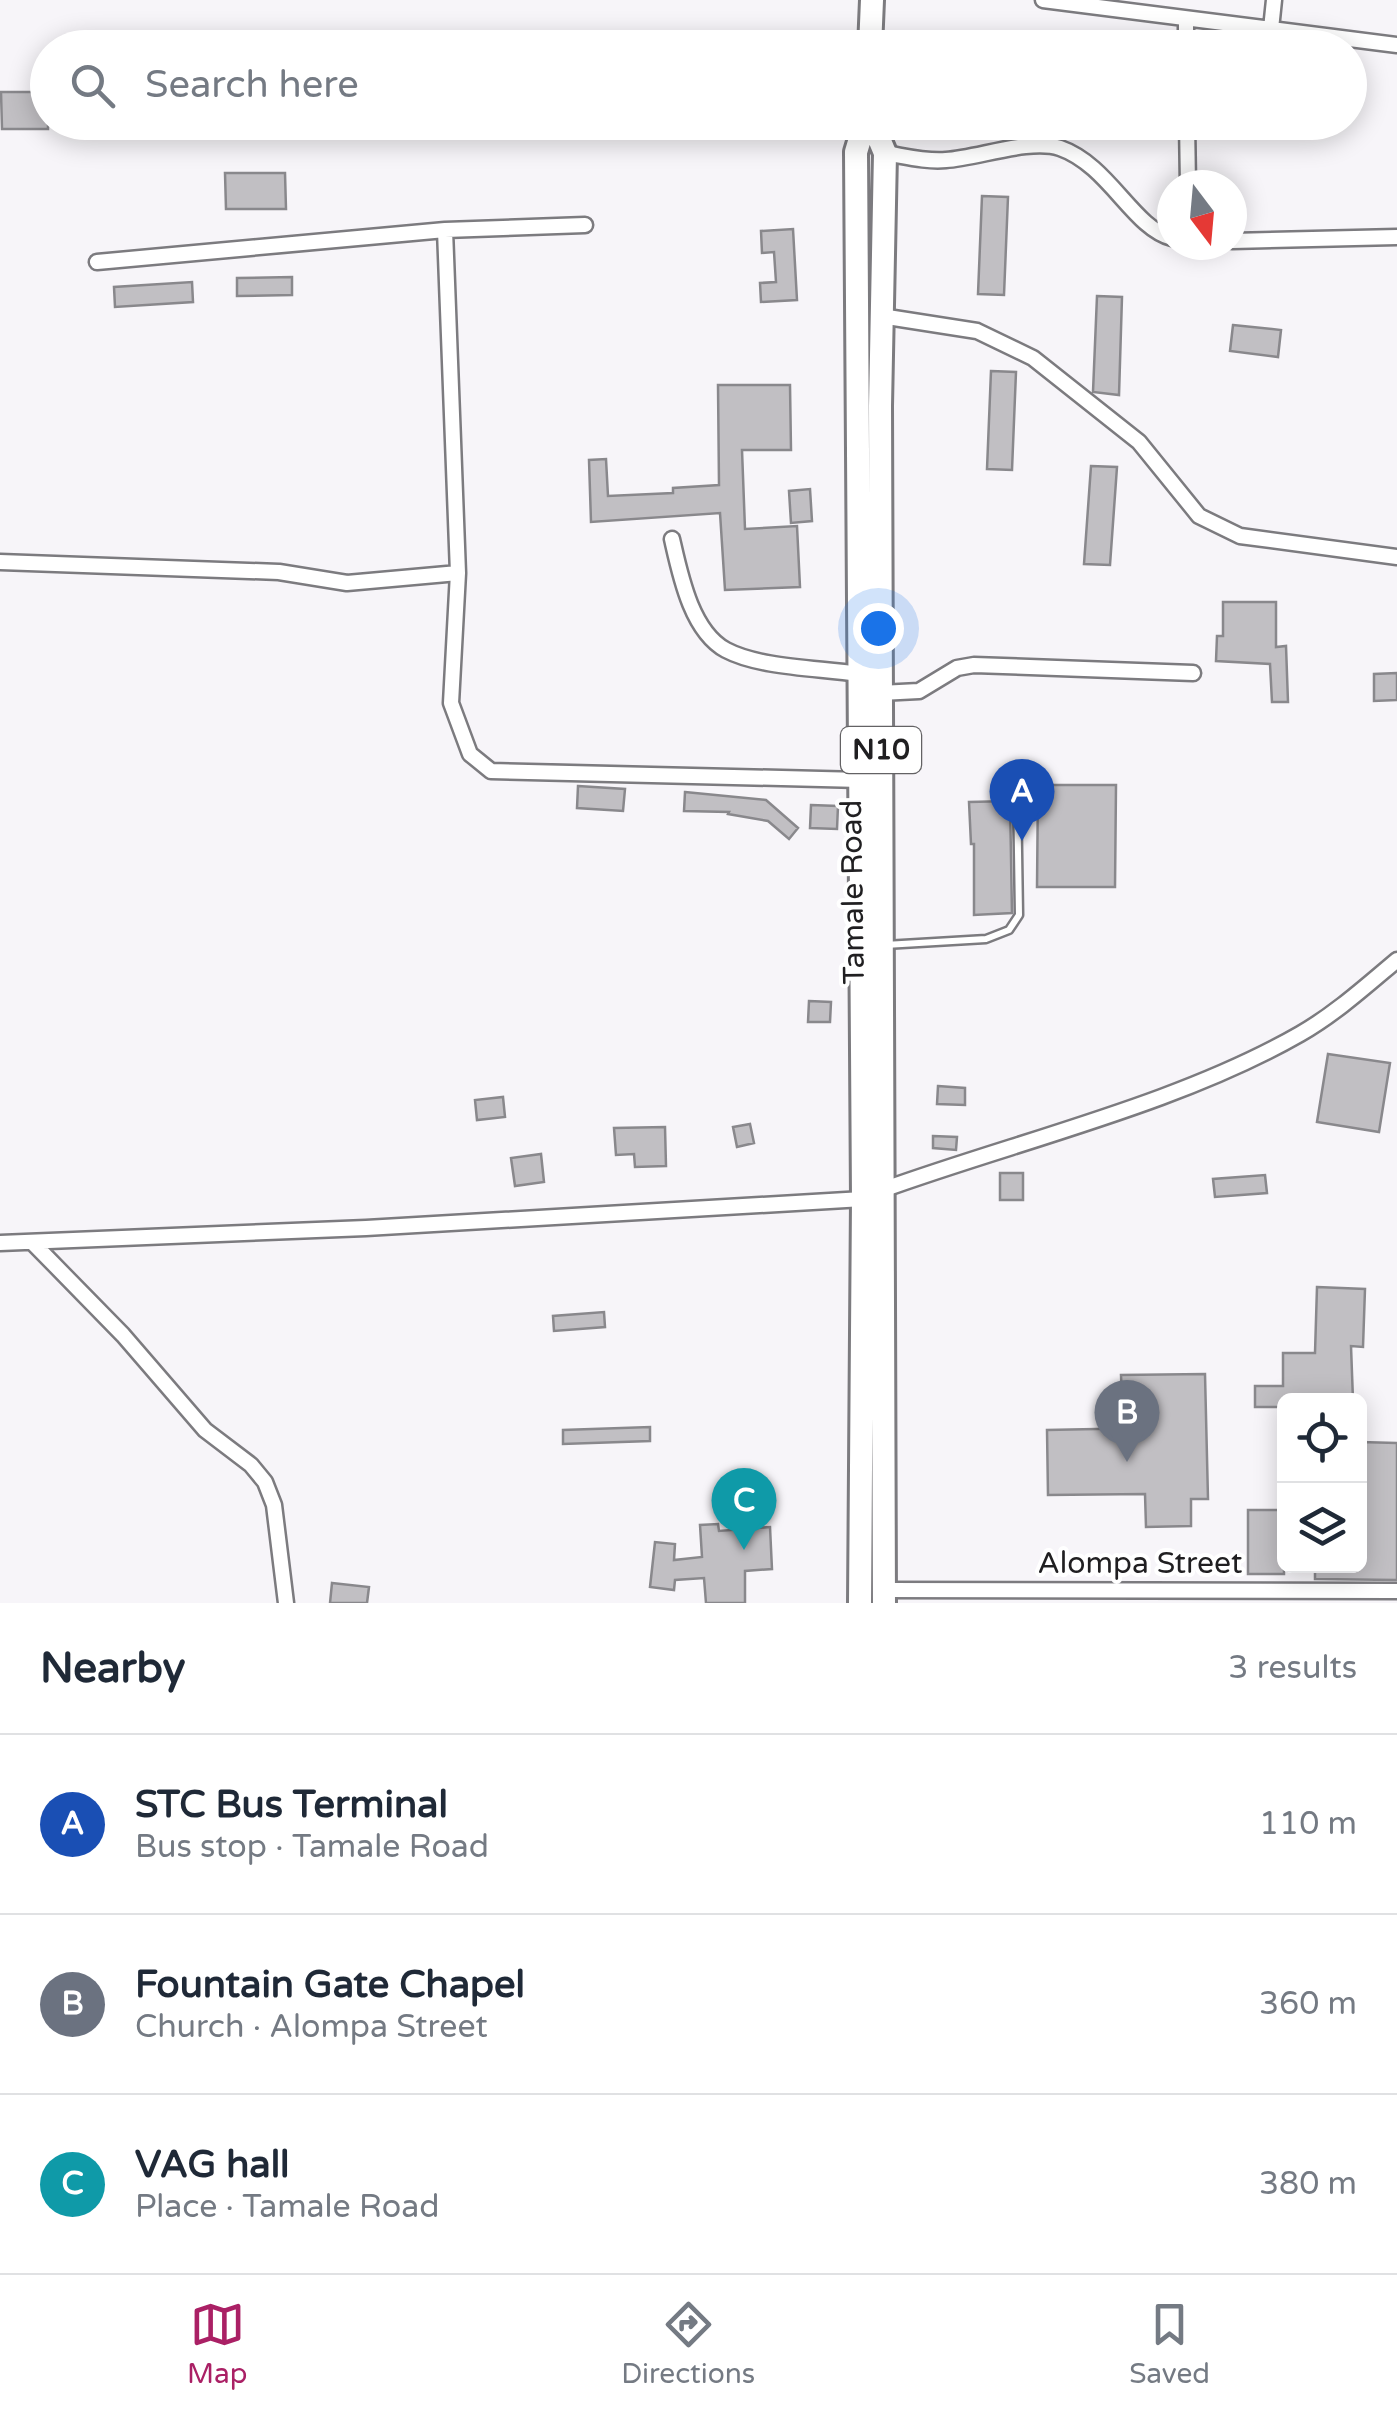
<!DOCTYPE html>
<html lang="en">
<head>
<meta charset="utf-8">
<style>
  :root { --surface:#fff; --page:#f2f2f3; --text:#1f2937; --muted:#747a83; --line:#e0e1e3; --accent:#aa2065 }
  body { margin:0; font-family:"Varela Round",sans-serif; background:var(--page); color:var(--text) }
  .controls { position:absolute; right:30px; bottom:30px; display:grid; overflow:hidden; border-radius:15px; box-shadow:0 5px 25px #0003 }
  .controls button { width:90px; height:90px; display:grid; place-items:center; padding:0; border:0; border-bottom:2px solid var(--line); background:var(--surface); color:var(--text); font:50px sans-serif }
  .compass { position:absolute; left:1157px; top:170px; width:90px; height:90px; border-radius:50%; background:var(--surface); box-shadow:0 5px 25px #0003; rotate:164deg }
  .you { position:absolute; left:878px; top:628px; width:35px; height:35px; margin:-25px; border:8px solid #fff; border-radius:50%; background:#1a73e8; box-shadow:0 0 0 15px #1a73e833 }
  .badge { display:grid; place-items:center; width:65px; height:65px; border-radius:50%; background:var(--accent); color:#fff; font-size:32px; font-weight:700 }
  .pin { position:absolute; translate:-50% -82px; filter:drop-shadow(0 2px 5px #0008) }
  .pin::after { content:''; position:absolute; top:52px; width:35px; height:30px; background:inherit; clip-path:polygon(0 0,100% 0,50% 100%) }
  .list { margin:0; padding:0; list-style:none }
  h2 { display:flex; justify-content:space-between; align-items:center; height:130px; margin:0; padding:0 40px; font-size:42px }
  h2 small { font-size:32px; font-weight:400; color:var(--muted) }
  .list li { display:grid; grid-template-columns:65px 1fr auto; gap:30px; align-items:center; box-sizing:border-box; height:180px; padding:0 40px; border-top:2px solid var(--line) }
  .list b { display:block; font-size:38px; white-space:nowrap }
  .list p { margin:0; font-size:32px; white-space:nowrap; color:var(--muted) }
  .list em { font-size:32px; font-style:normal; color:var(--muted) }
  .icon { flex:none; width:55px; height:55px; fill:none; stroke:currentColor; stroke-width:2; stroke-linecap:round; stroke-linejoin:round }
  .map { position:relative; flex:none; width:1397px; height:1603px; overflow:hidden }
  .search { position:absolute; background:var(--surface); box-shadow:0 5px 25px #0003; left:30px; right:30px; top:30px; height:110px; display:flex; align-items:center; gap:25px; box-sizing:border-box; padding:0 35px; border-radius:55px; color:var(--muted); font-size:38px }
  .sheet { height:670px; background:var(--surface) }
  nav { display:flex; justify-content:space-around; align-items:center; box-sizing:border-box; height:140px; border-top:2px solid var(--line); background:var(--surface); font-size:28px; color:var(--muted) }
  nav a { display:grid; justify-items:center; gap:5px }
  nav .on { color:var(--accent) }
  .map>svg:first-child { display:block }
</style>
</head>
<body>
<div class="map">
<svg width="1397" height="1603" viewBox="0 0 1397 1603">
  <rect width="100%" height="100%" fill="#f7f5f9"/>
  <path fill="#c1bfc3" stroke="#89888c" stroke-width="2.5" d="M1,92H48V129H2Z
    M225,173H285L286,209H226Z
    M982,196L1008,197L1004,295L978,294Z
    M793,229L797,300L761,302L760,283L776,282L774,252L762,253L761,231Z
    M292,277V295L237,296V278Z
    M192,282L193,302L115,307L114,287Z
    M1097,296L1122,297L1119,395L1093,392Z
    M1233,325L1281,330L1278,357L1230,351Z
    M991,371L1016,372L1012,470L987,469Z
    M718,385H790L791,450H742L745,529L797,526L800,587L725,590L720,513L591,522L589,460L606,459L608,496L673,493V488L719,485Z
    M1091,466L1117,467L1110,565L1084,564Z
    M810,489L812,521L791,523L789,491Z
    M1223,602H1276V647L1286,646L1288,702H1272L1270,664L1216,661L1217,636H1223Z
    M1397,673V700L1374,701V674Z
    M1038,785H1116L1115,887H1037Z
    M578,786L625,789L623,811L577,808Z
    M685,792L766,800L798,828L789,839L768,821L728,814L729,812L684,811Z
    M1010,801L1012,913L974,915V844H971L969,802Z
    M811,805L838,806L837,829L810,828Z
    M809,1001L831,1002L830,1022H808Z
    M1328,1054L1390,1063L1379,1132L1317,1122Z
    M938,1086L965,1088V1105L937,1104Z
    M503,1097L505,1117L477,1120L475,1100Z
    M750,1124L754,1143L737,1147L733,1127Z
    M665,1127L666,1166L635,1167L634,1154L616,1155L614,1128Z
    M933,1136L957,1137L956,1150L933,1148Z
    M541,1154L544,1182L515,1186L511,1158Z
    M1000,1173H1023V1200H1000Z
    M1265,1175L1267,1193L1215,1197L1213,1179Z
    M1317,1287L1365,1289L1363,1347L1351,1346L1353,1400H1284V1407H1255V1386H1283V1353H1315Z
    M604,1312L605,1327L554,1331L553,1316Z
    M1205,1374L1208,1499H1191V1526L1146,1527L1145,1494L1048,1495L1047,1430L1146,1428V1400H1122L1121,1375Z
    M650,1427V1441L563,1444V1430Z
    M1360,1442L1397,1443V1580L1315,1579V1566H1360Z
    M1248,1510H1284V1574H1248Z
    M718,1524L719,1531L770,1527L772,1569L745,1571V1603H706L704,1578L675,1580L674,1590L650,1587L655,1542L675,1544L674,1560L702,1557L700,1525Z
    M332,1583L369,1587L367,1603H330Z"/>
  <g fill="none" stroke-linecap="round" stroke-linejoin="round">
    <g stroke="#7c7b7f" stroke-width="11">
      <path id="service" d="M885,945L986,939L1009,930L1019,915L1017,789"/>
    </g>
    <g stroke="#7c7b7f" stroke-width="19">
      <path id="minor" d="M1043,0L1397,45
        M1186,19V48
        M1271,29L1274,0
        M1187,122L1188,185
        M885,153C904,156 926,162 946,160C978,158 1030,138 1060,148C1109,165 1133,228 1172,238
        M445,230L458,573L451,703L470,754L491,771L861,780
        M1232,241L1397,237
        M97,262L445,230L585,225
        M881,316L977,331L1033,358L1139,442L1199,516L1240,536L1397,557
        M672,539C680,574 691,631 726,650C760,668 820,668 858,674
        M0,562L279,572L347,583L458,573
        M880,693L919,691L957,668L974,665L1193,673
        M885,1189C1018,1141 1178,1104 1300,1034C1335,1014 1366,986 1397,960
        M0,1243L366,1228L863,1199
        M33,1243L123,1335L205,1430L251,1465L265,1482L274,1505L286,1603
        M884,1590L1397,1591"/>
    </g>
    <g stroke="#7c7b7f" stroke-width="28">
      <path id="trunk" d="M870,48L872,0
        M872,122L885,153L880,406L884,1603
        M860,1603L863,1199L856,152L865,122"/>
    </g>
    <use href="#service" stroke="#fff" stroke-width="6"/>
    <use href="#minor" stroke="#fff" stroke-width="14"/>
    <use href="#trunk" stroke="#fff" stroke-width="22"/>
  </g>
  <g text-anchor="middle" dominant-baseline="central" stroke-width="8" stroke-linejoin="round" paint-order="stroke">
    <rect fill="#fff" stroke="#636264" stroke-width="2.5" x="841" y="727" width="80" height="46" rx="8"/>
    <g font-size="28" font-weight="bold" fill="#201f21">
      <text x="881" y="750">N10</text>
    </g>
    <g font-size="30" fill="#201f21" stroke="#fff">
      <text transform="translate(853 892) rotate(-91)">Tamale Road</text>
      <text x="1140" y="1563">Alompa Street</text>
    </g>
  </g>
</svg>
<div class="controls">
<button><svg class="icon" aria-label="locate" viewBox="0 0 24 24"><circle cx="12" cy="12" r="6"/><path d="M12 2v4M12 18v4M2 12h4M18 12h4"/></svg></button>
<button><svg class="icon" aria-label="layers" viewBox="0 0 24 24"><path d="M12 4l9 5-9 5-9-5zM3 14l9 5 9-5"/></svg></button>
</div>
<svg class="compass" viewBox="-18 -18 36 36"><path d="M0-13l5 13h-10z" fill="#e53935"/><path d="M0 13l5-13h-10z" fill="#747a83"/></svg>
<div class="you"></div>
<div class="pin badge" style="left:1022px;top:841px;background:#1a4fb4">A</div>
<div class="pin badge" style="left:1127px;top:1462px;background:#6b7280">B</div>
<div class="pin badge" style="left:744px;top:1550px;background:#0f9aa8">C</div>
<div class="search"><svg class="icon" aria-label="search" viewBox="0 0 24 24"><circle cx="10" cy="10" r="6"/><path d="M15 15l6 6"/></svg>Search here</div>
</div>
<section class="sheet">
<h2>Nearby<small>3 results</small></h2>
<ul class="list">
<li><span class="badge" style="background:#1a4fb4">A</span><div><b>STC Bus Terminal</b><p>Bus stop · Tamale Road</p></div><em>110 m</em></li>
<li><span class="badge" style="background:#6b7280">B</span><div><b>Fountain Gate Chapel</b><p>Church · Alompa Street</p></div><em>360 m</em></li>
<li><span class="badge" style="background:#0f9aa8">C</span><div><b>VAG hall</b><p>Place · Tamale Road</p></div><em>380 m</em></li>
</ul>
</section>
<nav>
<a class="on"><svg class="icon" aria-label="map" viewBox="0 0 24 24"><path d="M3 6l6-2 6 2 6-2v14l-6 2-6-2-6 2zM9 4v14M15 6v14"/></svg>Map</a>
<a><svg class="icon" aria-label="directions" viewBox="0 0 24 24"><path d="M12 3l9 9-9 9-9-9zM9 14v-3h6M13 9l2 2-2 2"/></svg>Directions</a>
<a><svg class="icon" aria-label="saved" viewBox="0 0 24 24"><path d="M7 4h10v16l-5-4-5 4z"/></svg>Saved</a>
</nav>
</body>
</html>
